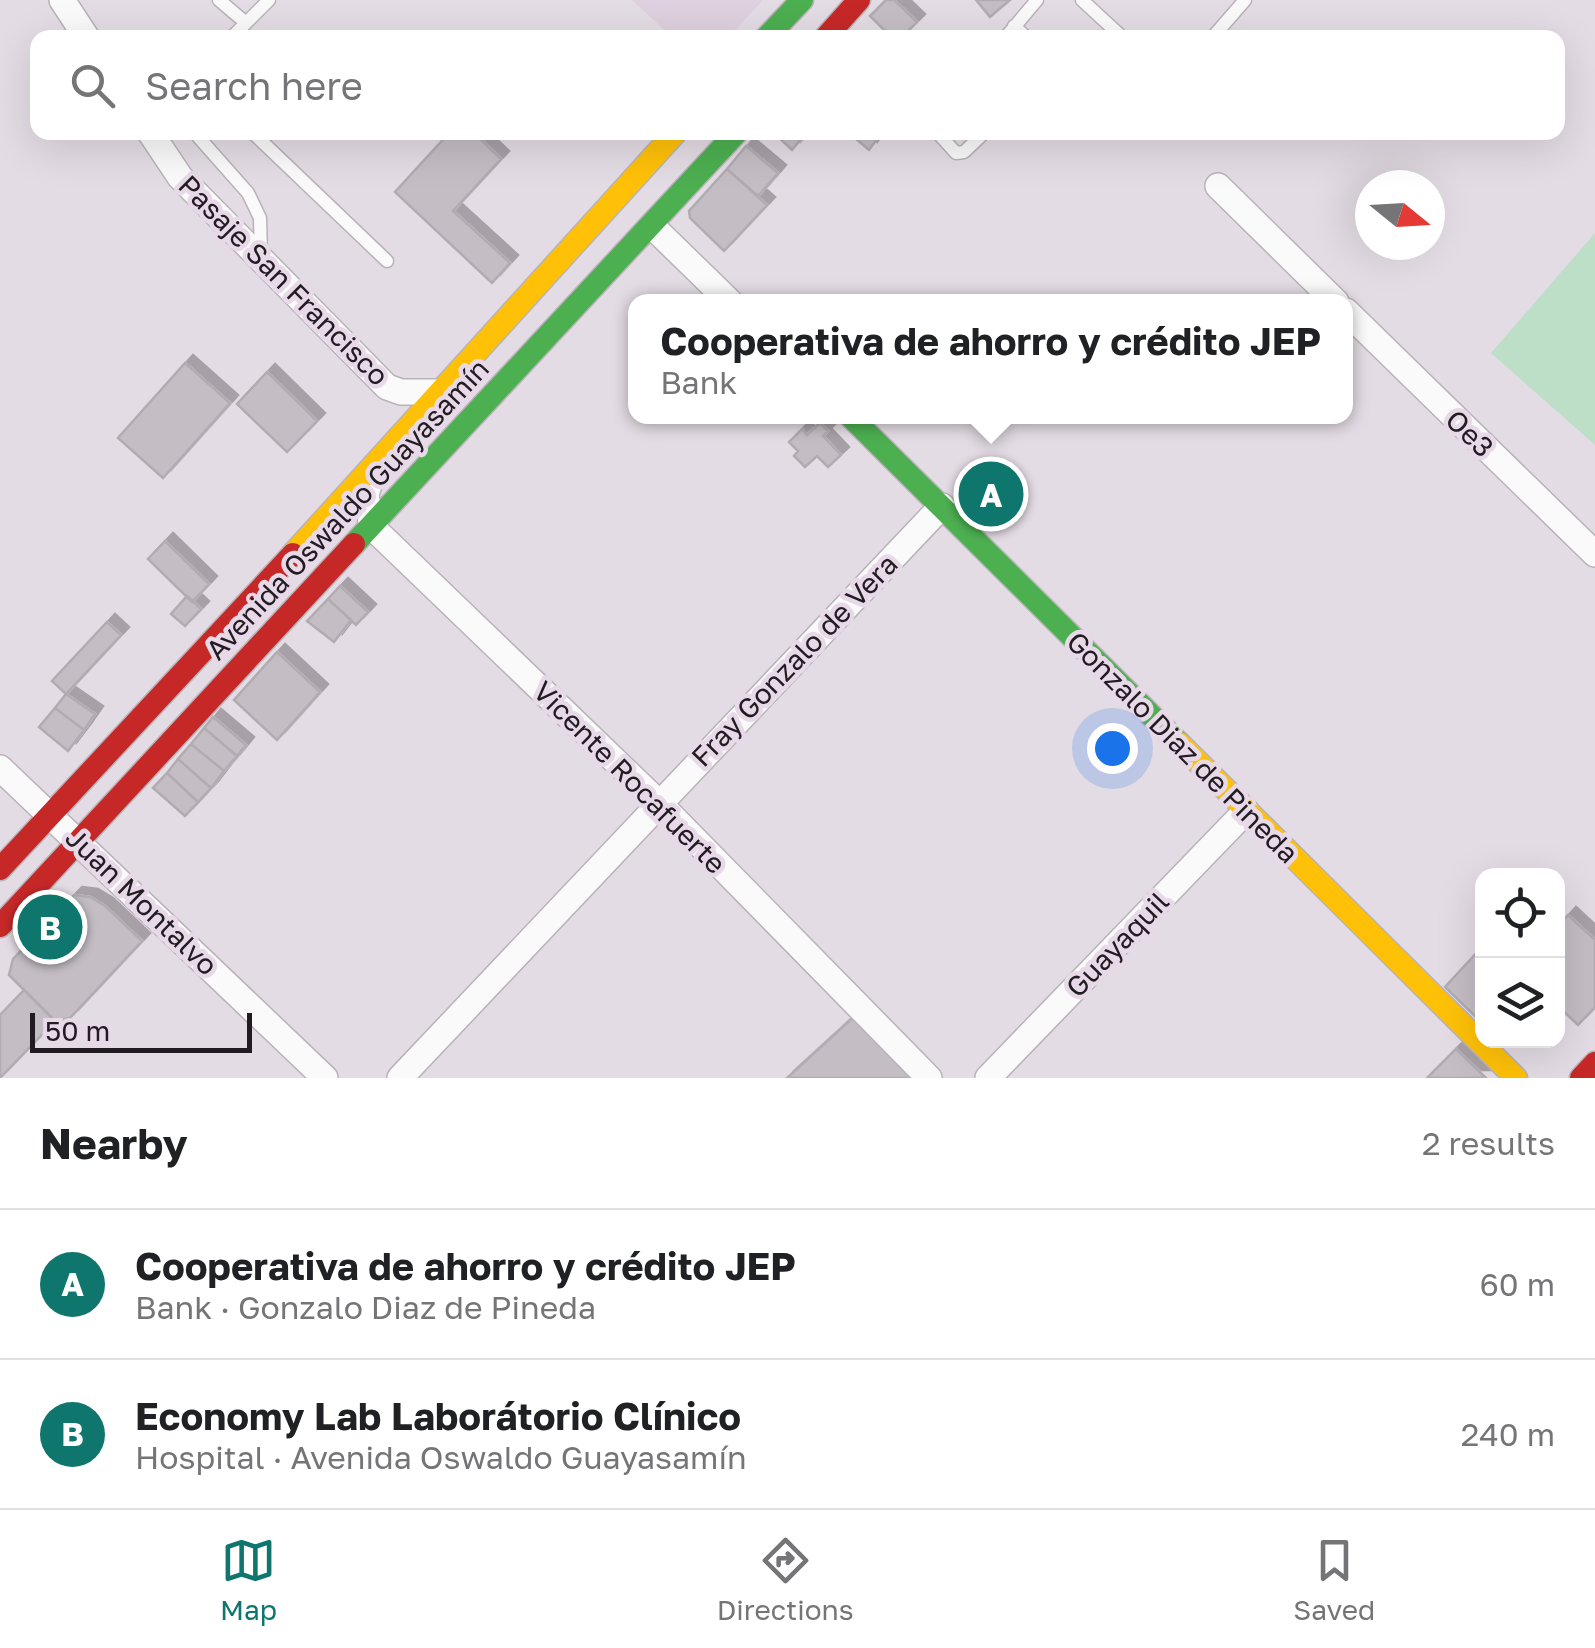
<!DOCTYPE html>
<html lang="en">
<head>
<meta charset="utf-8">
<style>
  :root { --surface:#fff; --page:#f6f6f6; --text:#202124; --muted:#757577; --line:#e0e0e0; --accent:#0f766e }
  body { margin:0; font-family:"Golos Text",sans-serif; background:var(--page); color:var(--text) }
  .controls { position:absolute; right:30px; bottom:30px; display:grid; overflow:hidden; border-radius:20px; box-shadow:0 10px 40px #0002 }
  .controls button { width:90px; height:90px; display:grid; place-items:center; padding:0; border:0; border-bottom:2px solid var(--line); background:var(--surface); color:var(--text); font:50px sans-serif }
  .compass { position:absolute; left:1355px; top:170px; width:90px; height:90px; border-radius:50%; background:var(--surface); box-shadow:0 10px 40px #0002; rotate:108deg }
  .scale { position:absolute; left:30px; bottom:25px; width:222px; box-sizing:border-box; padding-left:10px; border:5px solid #221c22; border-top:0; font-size:28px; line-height:35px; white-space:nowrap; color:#221c22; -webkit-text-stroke:8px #e8d9e8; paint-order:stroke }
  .you { position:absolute; left:1112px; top:748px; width:35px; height:35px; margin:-25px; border:8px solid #fff; border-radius:50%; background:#1a73e8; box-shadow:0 0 0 15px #1a73e833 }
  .badge { display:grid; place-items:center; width:65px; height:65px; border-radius:50%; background:var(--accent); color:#fff; font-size:32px; font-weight:700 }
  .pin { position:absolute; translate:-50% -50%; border:5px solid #fff; box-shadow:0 2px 10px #0006 }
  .popup { position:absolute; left:628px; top:294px; width:725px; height:130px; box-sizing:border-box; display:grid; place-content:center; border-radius:20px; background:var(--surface); filter:drop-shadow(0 2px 8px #0005); font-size:32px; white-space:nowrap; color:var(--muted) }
  .popup b { font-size:38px; color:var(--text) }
  .popup::after { content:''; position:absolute; left:50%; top:100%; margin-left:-20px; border:20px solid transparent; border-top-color:var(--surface) }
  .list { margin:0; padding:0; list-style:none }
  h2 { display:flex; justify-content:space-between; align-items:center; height:130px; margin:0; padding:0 40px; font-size:42px }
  h2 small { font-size:32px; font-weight:400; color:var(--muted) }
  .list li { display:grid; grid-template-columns:65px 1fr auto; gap:30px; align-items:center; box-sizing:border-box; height:150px; padding:0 40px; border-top:2px solid var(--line) }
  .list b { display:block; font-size:38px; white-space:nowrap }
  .list p { margin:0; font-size:32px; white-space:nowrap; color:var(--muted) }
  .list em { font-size:32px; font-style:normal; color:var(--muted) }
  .icon { flex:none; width:55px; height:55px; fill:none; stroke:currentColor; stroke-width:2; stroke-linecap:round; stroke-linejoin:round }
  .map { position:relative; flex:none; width:1595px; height:1078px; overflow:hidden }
  .search { position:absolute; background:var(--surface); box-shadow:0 10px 40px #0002; left:30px; right:30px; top:30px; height:110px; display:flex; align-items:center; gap:25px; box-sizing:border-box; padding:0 35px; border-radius:20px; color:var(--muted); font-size:38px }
  .sheet { height:430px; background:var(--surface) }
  nav { display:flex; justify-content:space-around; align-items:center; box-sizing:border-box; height:140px; border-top:2px solid var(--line); background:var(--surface); font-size:28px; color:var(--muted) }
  nav a { display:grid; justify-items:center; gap:5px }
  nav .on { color:var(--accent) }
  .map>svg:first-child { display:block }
</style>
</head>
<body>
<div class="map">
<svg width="1595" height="1078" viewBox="0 0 1595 1078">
  <defs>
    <filter id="shadow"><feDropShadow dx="8" dy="-8" stdDeviation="0" flood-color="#0004"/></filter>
  </defs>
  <rect width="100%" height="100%" fill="#e4dce4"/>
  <path fill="#dfd0df" d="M632,0H763L728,38L672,37Z"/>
  <path fill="#bddec7" d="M1595,233V445L1491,353Z"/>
  <path fill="#c4bec4" stroke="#b1acb1" stroke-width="2.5" filter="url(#shadow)" d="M886,0H894L917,22L901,38H892L870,16Z
    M976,0H1010L990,17Z
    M450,132H473L501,159L453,211L510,263L492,283L395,192Z
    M773,132H807L792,150Z
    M848,132H882L869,150Z
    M746,146L778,173L758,196L727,169Z
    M727,169L767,205L724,251L690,218L689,211Z
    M185,363L230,403L163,478L118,438Z
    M267,372L317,421L287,452L237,404Z
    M820,423L828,431L823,436L841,455L828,467L817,456L805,467L794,456L798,451L789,442L802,429L807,435Z
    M165,541L209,584L192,602L148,559Z
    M340,586L368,612L356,625L328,599Z
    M187,596L201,609L185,626L171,614Z
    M328,599L351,620L334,642L307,621Z
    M107,622L121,635L66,694L52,681Z
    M277,652L320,692L277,740L234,700Z
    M66,694L95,714L84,730L55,708Z
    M55,708L84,730L68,751L39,727Z
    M213,717L246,745L237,756L204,728Z
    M204,728L237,756L224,771L191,744Z
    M191,744L224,771L211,788L178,759Z
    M178,759L211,788L198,802L167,773Z
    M167,773L198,802L185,816L153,788Z
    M74,895L90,897L105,906L142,941L70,1018L55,1021L9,975L13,959Z
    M1568,915L1595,940V1007L1578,1025L1558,1006V926Z
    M1482,947V1023L1445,987Z
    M24,990L55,1021L0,1078V1015Z
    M857,1014L926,1078H787Z
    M1456,1049L1486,1078H1427Z"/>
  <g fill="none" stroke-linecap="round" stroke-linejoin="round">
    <g stroke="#b9b3b9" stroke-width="15">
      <path id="lane" d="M219,0L246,23
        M1082,0L1123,38
        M1014,26L1027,38
        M231,38L269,0
        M1005,38L1037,0
        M1212,38L1245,0
        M194,132L248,193L260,218L261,256
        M252,132L387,261
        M937,132L956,153L964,152L985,132"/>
    </g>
    <g stroke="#b9b3b9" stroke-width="28">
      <path id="street" d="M62,0L87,38
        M150,132L180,177L387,387L401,392H437
        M1218,186L1336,302
        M652,226L730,302
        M1346,311L1595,554
        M374,468L366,495L372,527L658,802L929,1078
        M0,768L325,1078
        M400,1078L942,506
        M988,1078L1246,811"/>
    </g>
    <g stroke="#b9b3b9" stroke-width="25">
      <path id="fast" d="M766,38L802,0
        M850,416L1179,743
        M354,544L737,132"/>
    </g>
    <g stroke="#b9b3b9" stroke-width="25">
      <path id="slow" d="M293,554L676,132
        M1179,743L1516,1078"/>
    </g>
    <g stroke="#b9b3b9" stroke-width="25">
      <path id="jam" d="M825,38L859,0
        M0,869L293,554
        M0,926L354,544
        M1581,1078L1595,1063"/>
    </g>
    <use href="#lane" stroke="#fbfafb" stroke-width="12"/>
    <use href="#street" stroke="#fbfafb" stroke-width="25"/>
    <use href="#fast" stroke="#4caf50" stroke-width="22"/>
    <use href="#slow" stroke="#ffc107" stroke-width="22"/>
    <use href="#jam" stroke="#c62828" stroke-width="22"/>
  </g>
  <g text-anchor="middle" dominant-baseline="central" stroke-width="9" stroke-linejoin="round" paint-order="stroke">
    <g font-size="28" fill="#221c22" stroke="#e8d9e8">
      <text transform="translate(284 280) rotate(45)">Pasaje San Francisco</text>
      <text transform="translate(1470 433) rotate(44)">Oe3</text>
      <text transform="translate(347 509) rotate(-47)">Avenida Oswaldo Guayasamín</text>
      <text transform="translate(794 660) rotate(-46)">Fray Gonzalo de Vera</text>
      <text transform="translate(1183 747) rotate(45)">Gonzalo Diaz de Pineda</text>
      <text transform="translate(630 777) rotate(45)">Vicente Rocafuerte</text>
      <text transform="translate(142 901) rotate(44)">Juan Montalvo</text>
      <text transform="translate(1117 944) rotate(-46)">Guayaquil</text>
    </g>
  </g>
</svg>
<div class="controls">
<button><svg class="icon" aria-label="locate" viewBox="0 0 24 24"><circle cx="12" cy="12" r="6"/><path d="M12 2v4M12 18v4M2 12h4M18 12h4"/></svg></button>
<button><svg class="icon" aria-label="layers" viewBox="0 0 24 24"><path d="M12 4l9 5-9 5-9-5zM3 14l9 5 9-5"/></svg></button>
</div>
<svg class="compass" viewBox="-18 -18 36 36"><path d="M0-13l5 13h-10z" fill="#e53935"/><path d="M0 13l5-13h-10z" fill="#757577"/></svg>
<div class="scale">50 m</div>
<div class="you"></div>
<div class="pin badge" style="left:991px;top:494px">A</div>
<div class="popup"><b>Cooperativa de ahorro y crédito JEP</b>Bank</div>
<div class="pin badge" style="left:50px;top:927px">B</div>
<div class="search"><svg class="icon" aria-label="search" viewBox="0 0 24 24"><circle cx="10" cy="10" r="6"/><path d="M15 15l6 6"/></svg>Search here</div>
</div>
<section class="sheet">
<h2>Nearby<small>2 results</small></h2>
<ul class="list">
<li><span class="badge">A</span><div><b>Cooperativa de ahorro y crédito JEP</b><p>Bank · Gonzalo Diaz de Pineda</p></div><em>60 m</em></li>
<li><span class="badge">B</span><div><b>Economy Lab Laborátorio Clínico</b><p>Hospital · Avenida Oswaldo Guayasamín</p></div><em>240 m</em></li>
</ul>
</section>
<nav>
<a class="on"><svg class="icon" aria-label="map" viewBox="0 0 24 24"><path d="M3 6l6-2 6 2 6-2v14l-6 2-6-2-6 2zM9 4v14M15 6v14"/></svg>Map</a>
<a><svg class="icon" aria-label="directions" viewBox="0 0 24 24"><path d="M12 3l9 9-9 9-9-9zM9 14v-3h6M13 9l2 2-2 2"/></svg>Directions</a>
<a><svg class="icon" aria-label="saved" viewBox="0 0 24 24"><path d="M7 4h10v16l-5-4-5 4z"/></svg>Saved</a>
</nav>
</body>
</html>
